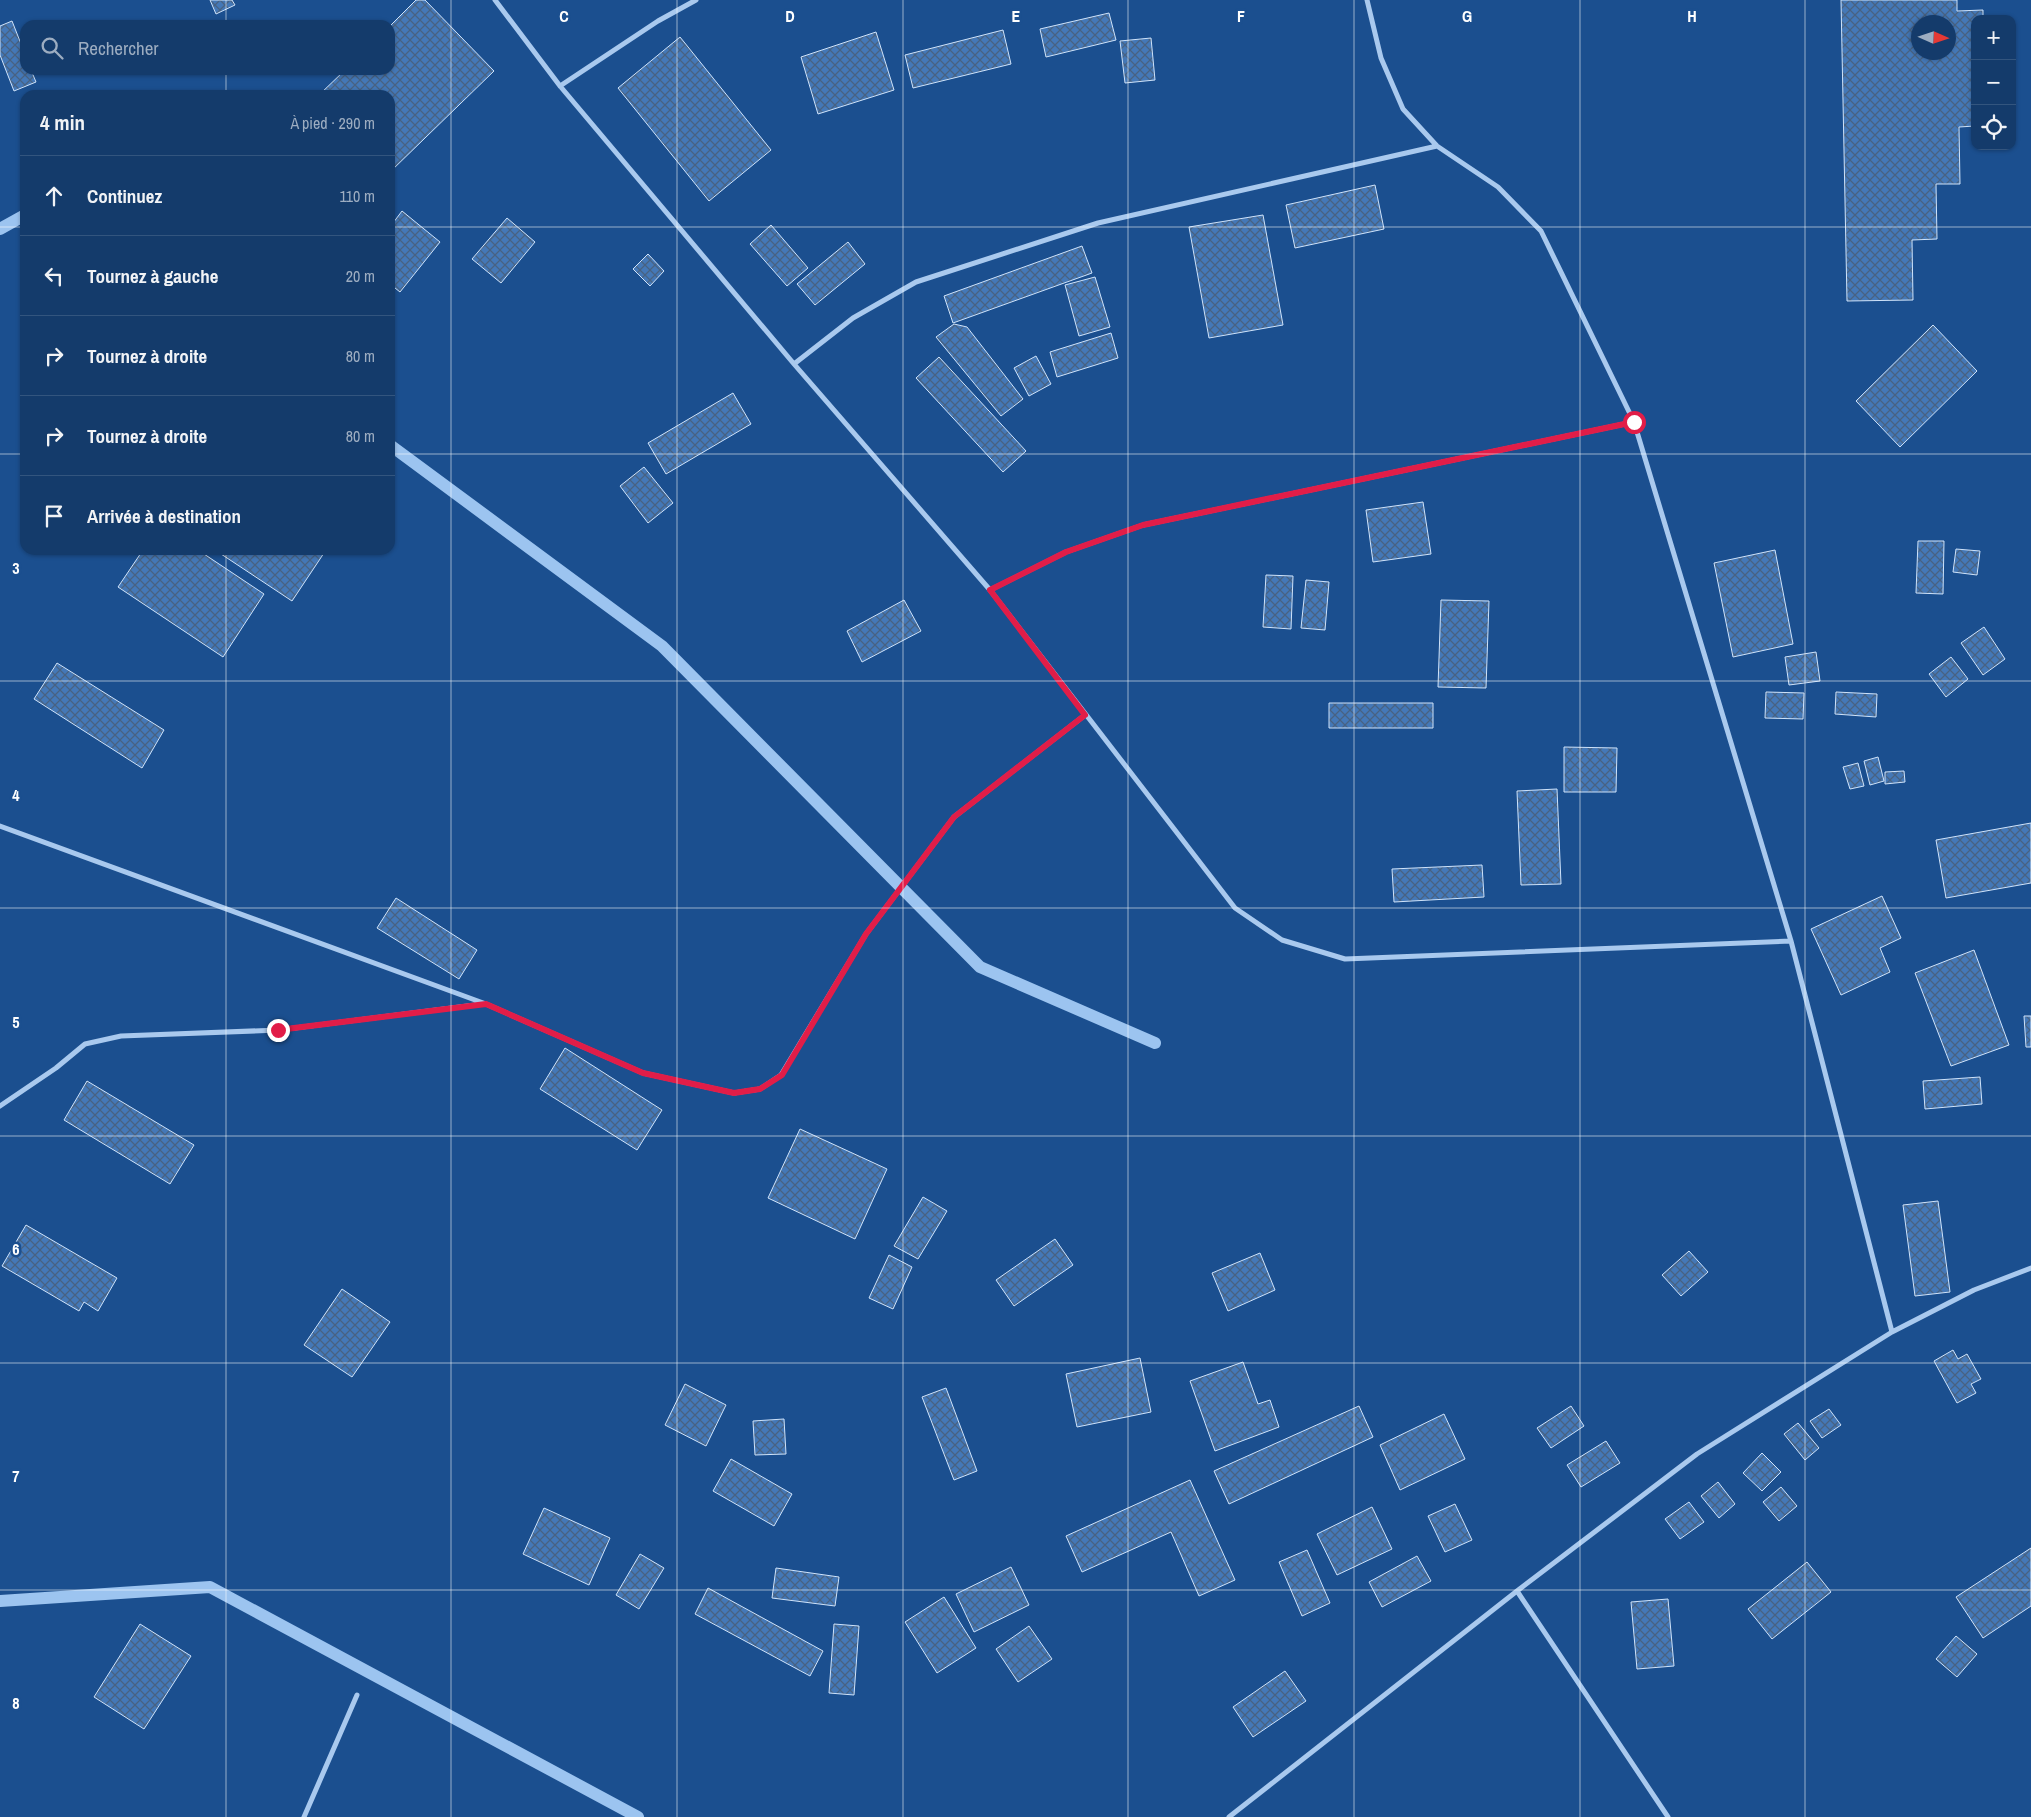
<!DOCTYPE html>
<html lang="fr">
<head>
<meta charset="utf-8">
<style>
  :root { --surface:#143b6b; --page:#214673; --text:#f1f3f6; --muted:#9dadc1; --line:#33557e }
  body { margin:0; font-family:"Archivo Narrow",sans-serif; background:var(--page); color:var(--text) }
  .controls { position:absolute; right:15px; top:15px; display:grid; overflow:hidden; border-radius:10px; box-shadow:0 1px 4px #0004 }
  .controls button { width:45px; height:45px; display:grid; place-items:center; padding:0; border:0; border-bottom:1px solid var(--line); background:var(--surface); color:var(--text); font:25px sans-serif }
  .compass { position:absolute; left:1911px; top:15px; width:45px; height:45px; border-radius:50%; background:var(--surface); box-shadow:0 1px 4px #0004; rotate:93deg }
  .stop { position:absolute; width:15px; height:15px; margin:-11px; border:4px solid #e11d48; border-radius:50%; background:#fff }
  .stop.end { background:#e11d48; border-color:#fff; box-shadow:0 1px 5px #0008 }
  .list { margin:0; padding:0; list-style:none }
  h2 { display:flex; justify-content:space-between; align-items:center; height:65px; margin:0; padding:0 20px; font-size:21px }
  h2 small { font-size:16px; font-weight:400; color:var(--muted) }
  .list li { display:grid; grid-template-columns:32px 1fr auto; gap:15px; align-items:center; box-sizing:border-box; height:80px; padding:0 20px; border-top:1px solid var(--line) }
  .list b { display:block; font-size:19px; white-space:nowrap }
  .list em { font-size:16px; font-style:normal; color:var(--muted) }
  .icon { flex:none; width:28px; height:28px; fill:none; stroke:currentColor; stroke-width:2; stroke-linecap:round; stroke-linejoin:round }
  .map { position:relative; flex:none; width:2031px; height:1817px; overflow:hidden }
  .search { position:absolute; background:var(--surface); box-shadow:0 1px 4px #0004; left:20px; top:20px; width:375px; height:55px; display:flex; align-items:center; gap:12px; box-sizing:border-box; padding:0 18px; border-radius:15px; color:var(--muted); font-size:19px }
  .panel { position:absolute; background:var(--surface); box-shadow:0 1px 4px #0004; left:20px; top:90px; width:375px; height:465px; border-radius:15px }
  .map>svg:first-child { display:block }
</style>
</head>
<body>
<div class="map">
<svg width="2031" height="1817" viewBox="0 0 2031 1817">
  <defs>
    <pattern id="building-cross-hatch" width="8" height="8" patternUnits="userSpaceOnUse" patternTransform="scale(1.25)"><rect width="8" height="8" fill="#4478b7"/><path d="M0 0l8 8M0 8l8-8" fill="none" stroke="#486282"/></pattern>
  </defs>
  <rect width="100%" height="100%" fill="#1b4f8f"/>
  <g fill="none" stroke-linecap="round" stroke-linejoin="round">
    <path stroke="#9cc4f0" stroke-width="12" d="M0,229L25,215
      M390,445L662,646L980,967L1155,1043
      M0,1601L210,1587L638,1817"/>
  </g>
  <path fill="url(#building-cross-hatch)" stroke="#cfe3fa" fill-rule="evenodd" d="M210,0H232L235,5L216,14Z
    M416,0H425L494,71L390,172V95H319L345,70H390V26Z
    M1841,0H1957V11L1983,10V19H1975V126L1959,127L1960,184H1936L1937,239L1912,240L1913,300L1847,301ZM1918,22H1948V52H1918Z
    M1109,13L1116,40L1046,57L1040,29Z
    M12,21L25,54V70H31L36,82L14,91L0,55V26Z
    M1003,30L1011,64L913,88L905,55Z
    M876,32L894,90L818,114L801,57Z
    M680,37L771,150L709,201L618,88Z
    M1151,38L1155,80L1125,83L1120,41Z
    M1375,185L1384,229L1295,248L1286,205Z
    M402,211L440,242L400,292L390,284V227Z
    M1263,215L1283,325L1209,338L1189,227Z
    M507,218L535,242L501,283L472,259Z
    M771,225L808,268L787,286L750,244Z
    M848,242L865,264L815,305L797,284Z
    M1082,246L1092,273L953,323L944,296Z
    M648,254L664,271L650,286L633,269Z
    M1095,277L1110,327L1079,336L1065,285Z
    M954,324L967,327L1023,399L1001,416L936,337Z
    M1933,325L1977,371L1900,447L1856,401Z
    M1111,333L1118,358L1057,377L1050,352Z
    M1036,356L1051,384L1029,396L1014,368Z
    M939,357L1026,451L1003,472L916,378Z
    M733,393L751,424L666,474L648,443Z
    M644,467L673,503L648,523L620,486Z
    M1423,502L1431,554L1373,562L1366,510Z
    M1918,541H1944L1943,594L1916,593Z
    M1956,549L1980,551L1977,575L1953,572Z
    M143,550H198L264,594L223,657L118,587Z
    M215,550H320L324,553L292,601Z
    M1775,550L1793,644L1733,657L1714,563Z
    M1266,575L1293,576L1291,629L1263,627Z
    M1306,580L1329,582L1325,630L1301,628Z
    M904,600L921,631L862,662L847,631Z
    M1441,600L1489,601L1486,688L1438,687Z
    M1984,627L2005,659L1983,675L1961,643Z
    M1816,652L1820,681L1789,685L1785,657Z
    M1951,657L1968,679L1946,697L1929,674Z
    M57,663L164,730L142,768L34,699Z
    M1766,692L1804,693L1803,719L1765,718Z
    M1836,692L1877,694L1876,717L1835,714Z
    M1329,703H1433V728H1329Z
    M1564,747L1617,748L1616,792H1564Z
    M1878,757L1884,781L1870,785L1864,761Z
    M1858,763L1864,786L1850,789L1843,767Z
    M1904,771L1905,782L1885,784V772Z
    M1557,789L1561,884L1521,885L1517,791Z
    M2031,823V883L1946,898L1936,840Z
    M1482,865L1484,897L1394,902L1392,869Z
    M1882,896L1901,938L1880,948L1890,972L1841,995L1811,929Z
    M396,898L477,950L459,979L377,928Z
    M1974,950L2009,1045L1951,1066L1915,973Z
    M2024,1016H2031V1047H2026Z
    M565,1048L662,1110L637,1150L540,1089Z
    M1980,1077L1982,1104L1925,1109L1923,1081Z
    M87,1081L194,1145L170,1184L64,1120Z
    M800,1129L887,1169L855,1239L768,1198Z
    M923,1197L947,1211L918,1259L894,1246Z
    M1938,1201L1950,1292L1915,1296L1903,1205Z
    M26,1225L117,1278L98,1311L84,1302L79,1311L2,1266Z
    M1055,1239L1073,1265L1014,1306L996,1280Z
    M1689,1251L1708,1272L1681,1296L1662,1275Z
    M1260,1253L1275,1290L1228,1311L1212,1273Z
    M889,1255L912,1267L893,1309L869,1298Z
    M342,1289L390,1322L352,1377L304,1345Z
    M1953,1350L1958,1359L1967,1354L1981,1379L1971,1384L1976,1393L1957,1403L1934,1361Z
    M1140,1358L1151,1412L1077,1427L1066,1374Z
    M1243,1362L1258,1404L1270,1400L1279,1427L1215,1451L1190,1381Z
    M685,1384L726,1405L706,1446L665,1425Z
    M946,1388L977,1471L954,1480L922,1397Z
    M1359,1406L1373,1437L1229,1504L1214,1471Z
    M1571,1406L1584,1426L1551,1448L1537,1428Z
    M1829,1409L1841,1425L1822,1438L1810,1421Z
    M1444,1414L1465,1459L1400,1490L1380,1445Z
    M784,1419L786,1454L755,1455L753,1421Z
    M1798,1423L1819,1448L1805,1460L1784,1434Z
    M1606,1441L1620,1463L1581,1487L1567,1465Z
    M1762,1453L1781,1472L1762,1491L1743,1473Z
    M731,1459L792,1494L774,1526L713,1491Z
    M1190,1480L1235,1580L1199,1596L1171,1532L1082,1572L1066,1536Z
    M1718,1482L1735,1504L1719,1518L1701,1496Z
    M1781,1487L1797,1506L1779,1521L1763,1502Z
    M1689,1502L1704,1522L1680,1539L1665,1519Z
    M1455,1504L1472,1540L1445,1552L1428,1516Z
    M1372,1507L1392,1549L1337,1575L1317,1534Z
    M544,1508L610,1538L589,1585L523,1554Z
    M2031,1548V1606L1983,1638L1956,1597Z
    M1307,1550L1330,1603L1302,1616L1279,1562Z
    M640,1554L664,1568L639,1609L616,1595Z
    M1417,1556L1431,1581L1382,1607L1369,1582Z
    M1807,1562L1831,1592L1772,1639L1748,1609Z
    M1011,1567L1029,1605L974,1632L956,1594Z
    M776,1568L839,1577L835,1606L772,1598Z
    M708,1588L823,1651L810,1676L695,1614Z
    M944,1597L976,1648L937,1673L905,1622Z
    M1668,1599L1674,1666L1637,1669L1631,1602Z
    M140,1624L191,1656L144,1729L94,1697Z
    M834,1624L859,1626L854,1695L829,1693Z
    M1029,1626L1052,1659L1018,1682L996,1649Z
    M1956,1636L1977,1654L1957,1677L1936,1659Z
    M1285,1671L1306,1701L1253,1737L1233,1707Z"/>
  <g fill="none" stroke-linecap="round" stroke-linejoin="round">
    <path stroke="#a9c9ee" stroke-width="5" d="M495,0L560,86L794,364L990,590L1235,908L1282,940L1345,959L1791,941
      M1367,0L1381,58L1403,109L1437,146L1498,187L1541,231L1634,422L1791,941L1892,1332
      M560,86L658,21L696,0
      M794,364L853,318L916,282L1098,223L1437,146
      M990,590L1066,552L1143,525L1634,422
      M0,826L486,1004L643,1073L734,1093L760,1089L781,1075L866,934L954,817L1085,715
      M0,1106L56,1068L85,1044L121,1036L279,1030L483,1004
      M1517,1591L1668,1817
      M304,1817L357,1695
      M1229,1817L1517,1591L1697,1454L1892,1332L1974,1290L2031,1268"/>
  </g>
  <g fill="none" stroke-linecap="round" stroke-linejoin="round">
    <path stroke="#e11d48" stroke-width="6" d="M278,1030L486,1004L643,1073L734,1093L760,1089L782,1075L866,934L954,817L1085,715L990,590L1066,552L1143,525L1634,422"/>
  </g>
  <path fill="none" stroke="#fff" stroke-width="1" stroke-opacity="0.55" d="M226,0V25M451,0V1817M677,0V1817M903,0V1817M1128,0V1817M1354,0V1817M1580,0V1817M1805,0V1817M226,70V95M0,227H25M390,227H2031M0,454H25M390,454H2031M226,550V1817M0,681H2031M0,908H2031M0,1136H2031M0,1363H2031M0,1590H2031"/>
  <g font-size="16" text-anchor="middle" font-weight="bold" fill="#fff" stroke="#1b4f8f" stroke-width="5" stroke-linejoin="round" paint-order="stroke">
    <text x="564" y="22">C</text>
    <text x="790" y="22">D</text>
    <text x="1016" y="22">E</text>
    <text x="1241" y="22">F</text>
    <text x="1467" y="22">G</text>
    <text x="1692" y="22">H</text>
    <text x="16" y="574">3</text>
    <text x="16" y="801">4</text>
    <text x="16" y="1028">5</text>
    <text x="16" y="1255">6</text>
    <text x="16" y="1482">7</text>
    <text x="16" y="1709">8</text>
  </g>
</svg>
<div class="controls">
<button>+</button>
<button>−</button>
<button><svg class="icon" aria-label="locate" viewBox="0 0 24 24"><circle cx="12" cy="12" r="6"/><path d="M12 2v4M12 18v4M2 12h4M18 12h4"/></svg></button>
</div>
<svg class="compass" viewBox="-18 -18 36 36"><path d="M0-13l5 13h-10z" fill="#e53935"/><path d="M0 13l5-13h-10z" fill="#9dadc1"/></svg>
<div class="stop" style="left:1634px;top:422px"></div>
<div class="stop end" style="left:278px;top:1030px"></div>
<div class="search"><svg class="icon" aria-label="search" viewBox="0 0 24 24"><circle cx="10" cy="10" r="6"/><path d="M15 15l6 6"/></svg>Rechercher</div>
<section class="panel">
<h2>4 min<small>À pied · 290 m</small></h2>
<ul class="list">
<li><svg class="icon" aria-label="ahead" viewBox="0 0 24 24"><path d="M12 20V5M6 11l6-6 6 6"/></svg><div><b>Continuez</b></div><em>110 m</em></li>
<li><svg class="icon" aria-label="left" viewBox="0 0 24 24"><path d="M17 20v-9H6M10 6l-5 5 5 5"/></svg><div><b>Tournez à gauche</b></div><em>20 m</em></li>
<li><svg class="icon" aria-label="right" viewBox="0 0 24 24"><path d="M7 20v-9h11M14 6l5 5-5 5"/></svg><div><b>Tournez à droite</b></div><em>80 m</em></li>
<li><svg class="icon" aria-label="right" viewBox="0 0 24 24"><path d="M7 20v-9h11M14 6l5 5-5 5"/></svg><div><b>Tournez à droite</b></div><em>80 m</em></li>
<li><svg class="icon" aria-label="arrive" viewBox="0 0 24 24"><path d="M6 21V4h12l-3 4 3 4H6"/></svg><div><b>Arrivée à destination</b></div></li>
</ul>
</section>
</div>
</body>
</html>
